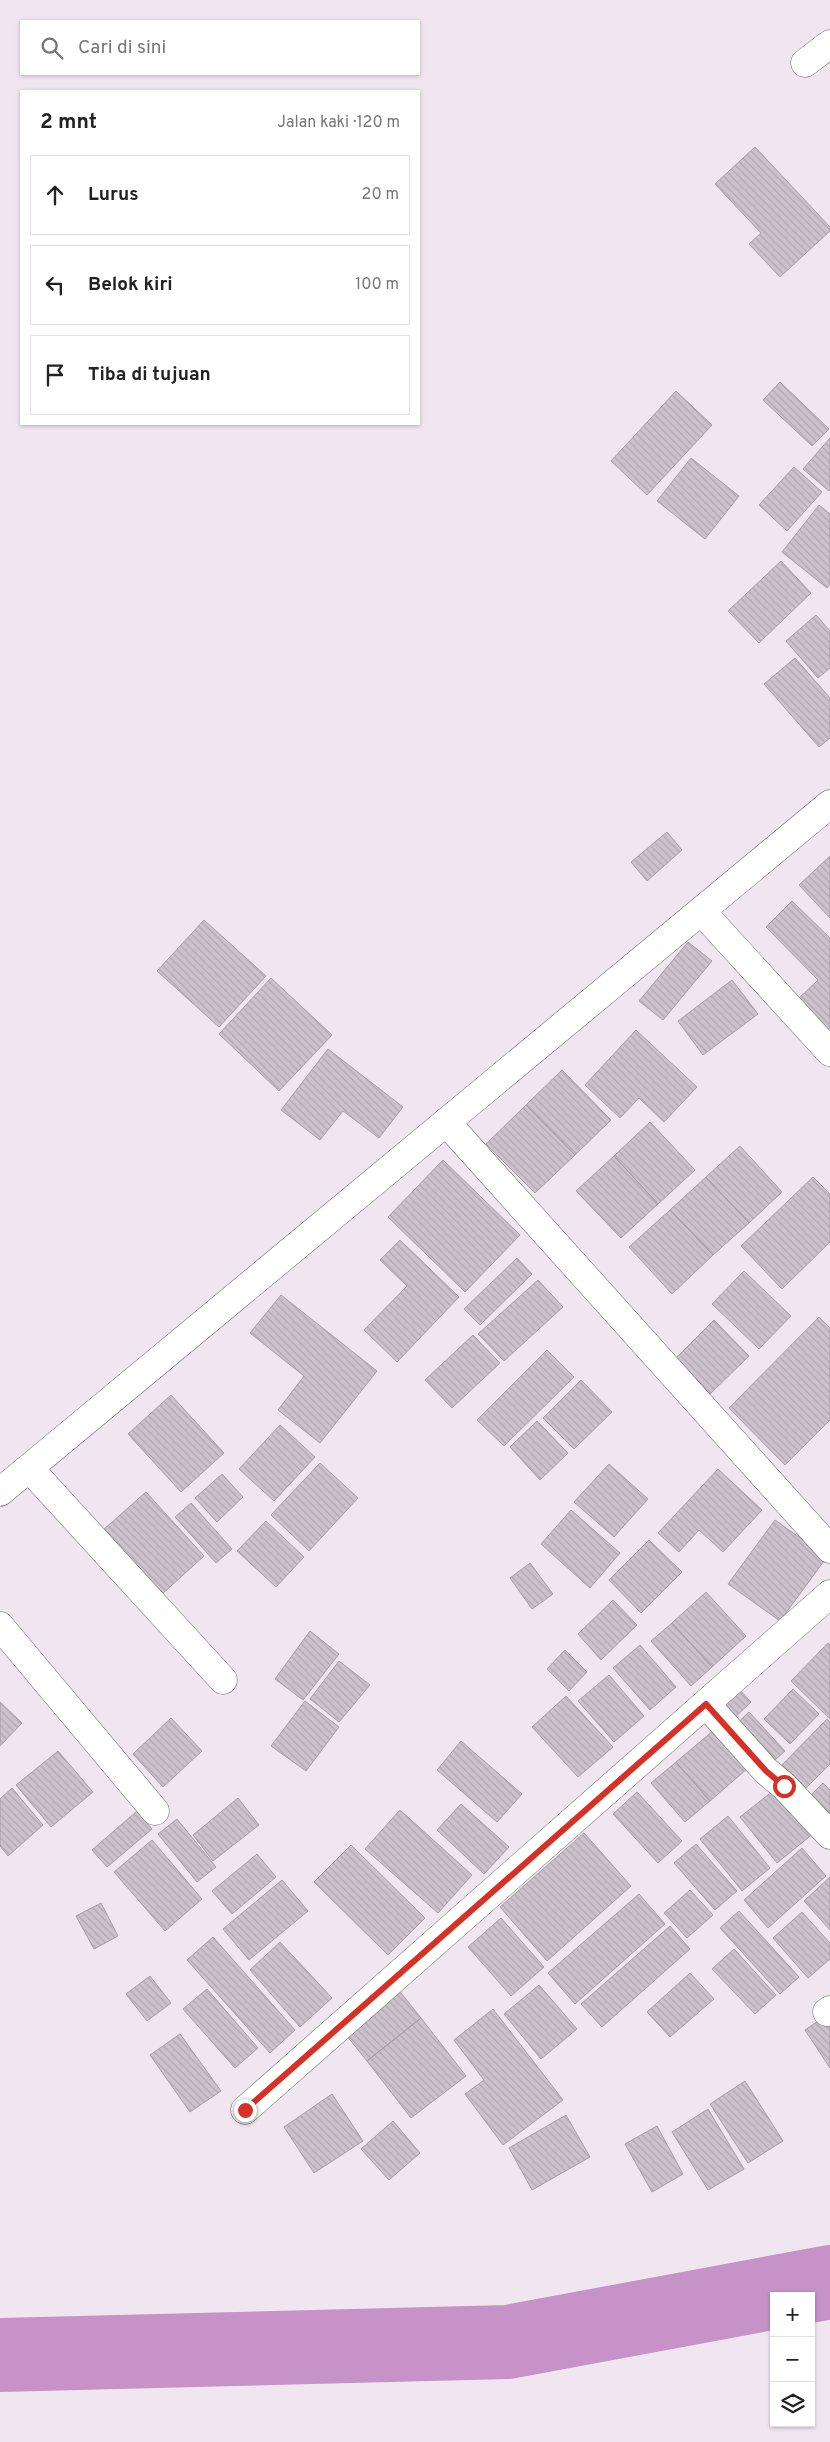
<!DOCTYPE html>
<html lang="id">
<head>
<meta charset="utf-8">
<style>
  :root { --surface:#fff; --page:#f6f6f6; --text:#222; --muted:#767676; --line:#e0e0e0 }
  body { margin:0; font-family:Overpass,sans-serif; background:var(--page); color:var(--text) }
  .controls { position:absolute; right:15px; bottom:15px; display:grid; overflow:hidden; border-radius:0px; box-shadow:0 1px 4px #0004 }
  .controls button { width:45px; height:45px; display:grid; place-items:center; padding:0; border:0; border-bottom:1px solid var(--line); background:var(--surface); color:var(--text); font:25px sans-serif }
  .stop { position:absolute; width:15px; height:15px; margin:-11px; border:4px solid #d93025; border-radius:50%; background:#fff }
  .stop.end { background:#d93025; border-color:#fff; box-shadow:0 1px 5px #0008 }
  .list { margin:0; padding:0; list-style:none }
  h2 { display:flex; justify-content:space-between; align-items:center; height:65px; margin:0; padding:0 20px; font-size:21px }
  h2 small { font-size:16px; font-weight:400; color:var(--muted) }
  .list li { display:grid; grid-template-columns:32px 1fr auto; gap:15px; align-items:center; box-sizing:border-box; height:80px; margin:0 10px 10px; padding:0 10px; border:1px solid var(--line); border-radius:0px }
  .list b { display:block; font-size:19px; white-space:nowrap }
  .list em { font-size:16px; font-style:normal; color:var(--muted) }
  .icon { flex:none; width:28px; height:28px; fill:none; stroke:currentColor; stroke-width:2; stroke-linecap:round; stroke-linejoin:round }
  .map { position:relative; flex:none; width:830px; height:2442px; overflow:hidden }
  .search { position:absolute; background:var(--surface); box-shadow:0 1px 4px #0004; left:20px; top:20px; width:400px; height:55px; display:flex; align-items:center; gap:12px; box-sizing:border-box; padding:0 18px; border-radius:0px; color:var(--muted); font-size:19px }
  .panel { position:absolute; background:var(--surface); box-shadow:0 1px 4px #0004; left:20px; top:90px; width:400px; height:335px; border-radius:0px }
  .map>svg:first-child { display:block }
</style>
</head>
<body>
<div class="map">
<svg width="830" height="2442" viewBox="0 0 830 2442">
  <defs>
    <pattern id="building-back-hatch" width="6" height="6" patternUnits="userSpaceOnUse" patternTransform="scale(1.25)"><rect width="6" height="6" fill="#ccc2cc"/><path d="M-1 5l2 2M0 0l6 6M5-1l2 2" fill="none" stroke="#b0a7b0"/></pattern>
  </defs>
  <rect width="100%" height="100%" fill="#f0e6f0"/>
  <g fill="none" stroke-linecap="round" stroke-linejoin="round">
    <path stroke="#c692c8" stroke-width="74" d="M0,2355L508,2342L830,2282"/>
  </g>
  <path fill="url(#building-back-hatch)" stroke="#a79da7" d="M755,147L830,227V231L780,277L749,244L761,233L715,184Z
    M780,382L829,429L812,446L763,400Z
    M676,391L712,425L647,495L611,461Z
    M830,438V490L829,491L803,469Z
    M691,458L739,496L705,539L657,501Z
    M794,467L822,492L787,531L759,505Z
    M819,505L830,514V584L827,588L782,552Z
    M781,561L811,593L759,643L728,611Z
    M816,615L830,631V668L818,678L786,641Z
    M795,658L830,698V738L819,747L764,684Z
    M667,832L682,850L647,881L631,862Z
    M830,856V918L799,885Z
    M792,901L830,938V1028L826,1031L796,1001L818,980L766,927Z
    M204,920L266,976L219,1027L157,971Z
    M688,942L712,961L663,1020L639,1001Z
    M271,978L332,1035L279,1091L219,1034Z
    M732,980L758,1014L703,1055L678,1021Z
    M636,1030L697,1087L664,1122L639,1098L620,1118L585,1085Z
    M328,1049L403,1107L379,1138L343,1111L320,1140L281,1110Z
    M562,1070L611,1120L575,1155L526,1105Z
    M526,1105L575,1155L535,1193L486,1144Z
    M650,1122L695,1170L658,1204L614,1156Z
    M740,1146L782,1192L749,1223L706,1177Z
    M614,1156L658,1204L621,1238L576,1191Z
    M443,1160L520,1235L465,1292L388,1217Z
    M706,1177L749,1223L713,1255L670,1210Z
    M813,1177L830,1194V1242L782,1289L741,1246Z
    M670,1210L713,1255L672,1294L629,1247Z
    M400,1240L459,1297L397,1362L364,1330L407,1286L380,1260Z
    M517,1258L532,1274L480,1325L464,1309Z
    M744,1271L791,1316L759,1349L712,1304Z
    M538,1280L563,1307L504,1361L478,1334Z
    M281,1295L377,1371L320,1443L278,1410L304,1376L250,1333Z
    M819,1317L830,1328V1420L785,1465L729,1408Z
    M714,1320L749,1356L710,1394L676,1358Z
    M473,1335L500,1363L452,1408L425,1380Z
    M547,1350L574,1377L504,1446L477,1420Z
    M581,1380L612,1412L574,1449L543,1418Z
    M171,1395L224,1453L181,1492L128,1434Z
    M537,1421L568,1453L540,1480L510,1447Z
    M280,1425L315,1457L274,1501L239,1469Z
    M320,1463L358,1498L309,1551L271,1515Z
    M609,1464L648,1499L614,1537L574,1502Z
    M718,1469L762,1510L723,1552L699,1530L679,1552L658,1533Z
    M222,1474L243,1497L217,1522L195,1498Z
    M146,1492L204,1556L161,1595L103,1530Z
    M191,1503L232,1549L216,1563L175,1517Z
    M571,1510L620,1553L590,1588L541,1544Z
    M775,1520L827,1557L780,1621L728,1584Z
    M266,1521L304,1557L276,1587L237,1551Z
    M649,1540L682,1572L641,1613L609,1580Z
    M530,1563L553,1594L532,1609L510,1578Z
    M706,1592L746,1636L712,1667L672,1623Z
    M613,1600L637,1625L601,1660L578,1634Z
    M672,1623L712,1667L691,1686L651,1641Z
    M310,1631L339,1654L303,1700L275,1679Z
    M828,1643L830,1645V1719L791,1681Z
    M640,1645L676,1687L650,1710L613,1668Z
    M565,1650L587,1672L569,1691L547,1669Z
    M339,1661L370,1685L339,1722L310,1699Z
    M609,1675L644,1716L614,1742L578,1701Z
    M738,1688L751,1702L729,1723L716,1709Z
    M793,1689L819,1714L790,1744L764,1719Z
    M566,1696L613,1747L578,1777L532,1727Z
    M305,1701L339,1727L306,1771L271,1746Z
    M0,1702L22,1723L0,1746Z
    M749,1712L785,1751L766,1768L731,1729Z
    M171,1718L202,1751L163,1787L133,1754Z
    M827,1719L830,1722V1764L803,1791L779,1768Z
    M714,1730L747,1769L710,1801L676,1762Z
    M461,1741L522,1794L497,1822L437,1770Z
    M58,1751L93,1792L51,1827L16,1785Z
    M676,1762L710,1801L685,1822L651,1783Z
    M823,1783L830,1790V1821L808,1798Z
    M778,1787L814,1833L777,1863L740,1817Z
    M12,1788L43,1825L8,1856L0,1846V1799Z
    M637,1792L682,1841L658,1863L613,1814Z
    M238,1798L259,1825L213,1861L193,1835Z
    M461,1804L509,1847L484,1874L437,1830Z
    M400,1810L472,1875L438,1913L365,1849Z
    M137,1811L152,1829L107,1867L92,1850Z
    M728,1816L770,1868L742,1891L700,1839Z
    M177,1819L216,1867L197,1882L158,1834Z
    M584,1833L631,1886L547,1961L500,1907Z
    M152,1840L202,1899L165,1931L114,1872Z
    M696,1844L737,1891L715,1910L674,1863Z
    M351,1845L425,1918L388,1955L314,1882Z
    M802,1848L826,1876L768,1928L744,1900Z
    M257,1854L276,1877L232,1914L212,1891Z
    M830,1877V1930L804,1901Z
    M282,1880L308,1911L249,1960L223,1929Z
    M690,1890L713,1915L687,1938L664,1913Z
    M639,1894L665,1924L575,2004L548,1973Z
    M101,1903L118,1936L94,1949L76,1916Z
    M739,1911L799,1977L780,1994L720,1928Z
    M802,1912L830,1943V1959L808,1978L773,1938Z
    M501,1918L544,1967L511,1996L468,1947Z
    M670,1926L690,1949L602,2027L581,2004Z
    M213,1937L295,2030L270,2053L187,1960Z
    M280,1942L332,1998L300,2027L250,1970Z
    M734,1949L776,1995L755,2014L712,1969Z
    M690,1973L714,1999L670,2037L647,2012Z
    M150,1976L171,2003L147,2021L126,1994Z
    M539,1985L577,2029L541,2059L504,2014Z
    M397,1988L421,2018L367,2061L342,2030Z
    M207,1989L258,2048L235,2068L183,2009Z
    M493,2009L563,2100L503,2145L465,2094L484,2080L454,2040Z
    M830,2013V2068L805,2030Z
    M421,2018L466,2076L411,2118L367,2061Z
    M180,2034L221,2091L190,2112L150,2055Z
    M745,2081L783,2141L748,2163L710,2104Z
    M332,2094L363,2141L314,2173L284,2127Z
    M708,2109L744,2169L708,2190L672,2132Z
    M566,2115L590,2157L532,2190L509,2148Z
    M393,2121L420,2153L389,2180L361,2149Z
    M657,2126L683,2174L652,2192L625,2144Z"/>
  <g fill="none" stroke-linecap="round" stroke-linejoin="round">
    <g stroke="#6c636c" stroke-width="29">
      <path id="street" d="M805,63L830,44
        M701,911L830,1052
        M446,1122L830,1549
        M29,1468L223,1680
        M0,1492L830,804
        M0,1626L155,1811
        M706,1704L766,1771L784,1786L830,1835
        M827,2012L830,2010
        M245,2110L830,1594"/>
    </g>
    <use href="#street" stroke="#fff" stroke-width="28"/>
  </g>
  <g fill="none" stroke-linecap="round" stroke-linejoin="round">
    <path stroke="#d93025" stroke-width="6" d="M245,2110L706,1704L766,1771L784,1786"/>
  </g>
</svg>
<div class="controls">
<button>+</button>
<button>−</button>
<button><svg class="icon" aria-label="layers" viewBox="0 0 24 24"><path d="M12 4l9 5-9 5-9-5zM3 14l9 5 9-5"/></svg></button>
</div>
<div class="stop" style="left:784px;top:1786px"></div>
<div class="stop end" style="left:245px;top:2110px"></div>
<div class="search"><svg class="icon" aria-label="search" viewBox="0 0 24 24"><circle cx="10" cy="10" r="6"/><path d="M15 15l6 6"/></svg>Cari di sini</div>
<section class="panel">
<h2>2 mnt<small>Jalan kaki · 120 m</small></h2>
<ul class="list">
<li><svg class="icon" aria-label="ahead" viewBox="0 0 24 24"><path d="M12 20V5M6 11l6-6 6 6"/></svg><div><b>Lurus</b></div><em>20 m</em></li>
<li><svg class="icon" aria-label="left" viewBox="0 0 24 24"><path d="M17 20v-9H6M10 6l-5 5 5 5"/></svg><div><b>Belok kiri</b></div><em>100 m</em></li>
<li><svg class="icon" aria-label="arrive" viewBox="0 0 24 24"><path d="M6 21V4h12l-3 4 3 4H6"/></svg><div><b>Tiba di tujuan</b></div></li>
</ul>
</section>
</div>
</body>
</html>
